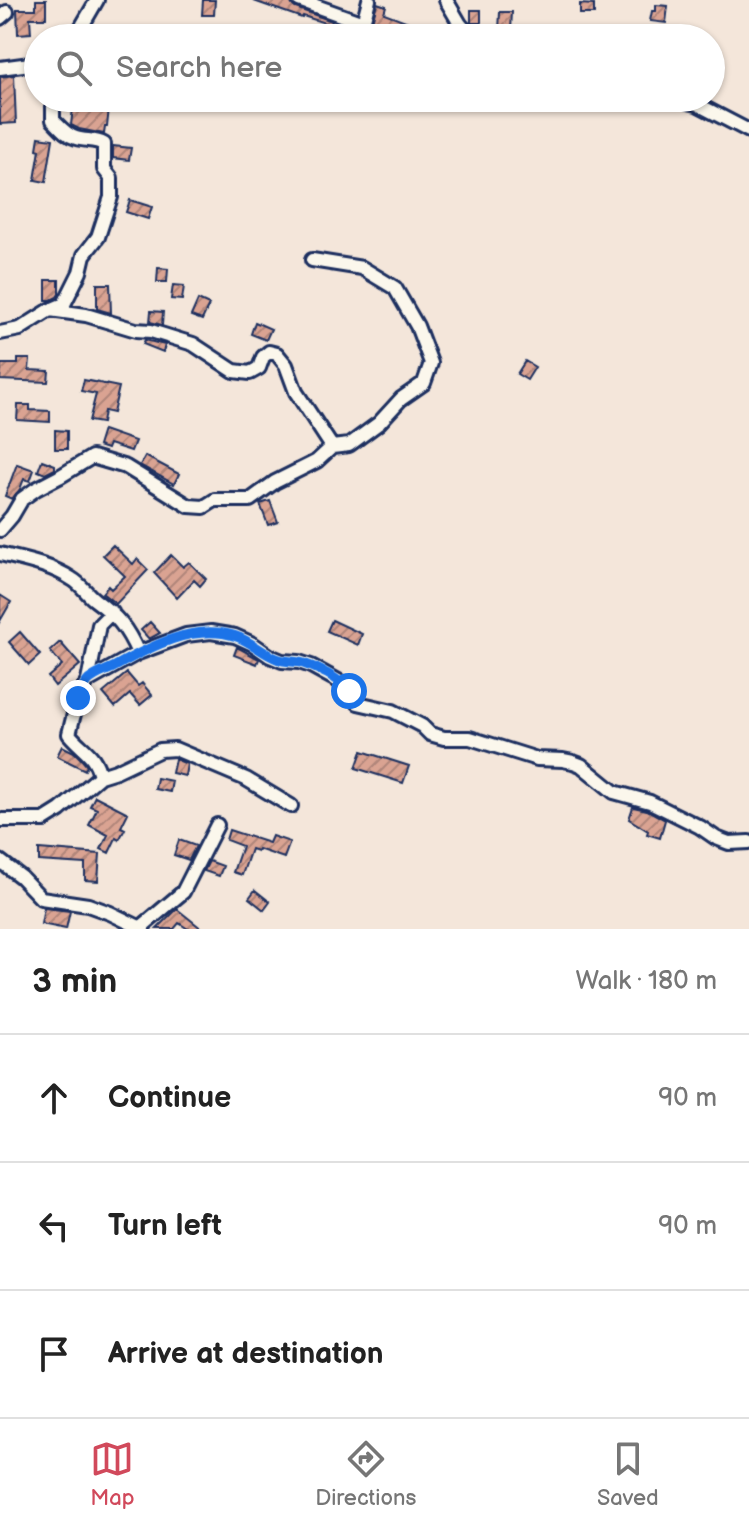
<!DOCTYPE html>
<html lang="en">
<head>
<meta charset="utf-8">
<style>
  :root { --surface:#fff; --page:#f6f6f6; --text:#222; --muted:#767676; --line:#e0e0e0; --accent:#d1495b }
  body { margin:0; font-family:"Balsamiq Sans",sans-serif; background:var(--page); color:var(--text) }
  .stop { position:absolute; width:24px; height:24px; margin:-18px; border:6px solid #1a73e8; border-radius:50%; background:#fff }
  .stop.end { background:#1a73e8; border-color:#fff; box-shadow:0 2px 8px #0008 }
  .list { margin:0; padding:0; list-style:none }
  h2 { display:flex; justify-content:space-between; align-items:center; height:104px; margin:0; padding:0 32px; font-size:34px }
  h2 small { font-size:26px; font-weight:400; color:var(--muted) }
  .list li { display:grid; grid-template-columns:52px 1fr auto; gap:24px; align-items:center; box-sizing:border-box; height:128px; padding:0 32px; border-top:2px solid var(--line) }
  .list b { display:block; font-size:30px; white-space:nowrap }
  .list em { font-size:26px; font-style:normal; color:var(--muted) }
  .icon { flex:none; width:44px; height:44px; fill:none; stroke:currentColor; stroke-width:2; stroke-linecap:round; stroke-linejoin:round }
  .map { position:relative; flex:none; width:749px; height:929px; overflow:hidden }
  .search { position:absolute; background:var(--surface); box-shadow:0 2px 6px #0004; left:24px; right:24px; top:24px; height:88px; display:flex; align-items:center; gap:20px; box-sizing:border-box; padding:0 28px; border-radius:44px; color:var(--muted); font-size:30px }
  .sheet { height:488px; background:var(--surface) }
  nav { display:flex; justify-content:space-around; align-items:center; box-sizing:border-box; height:112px; border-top:2px solid var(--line); background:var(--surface); font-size:22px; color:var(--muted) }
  nav a { display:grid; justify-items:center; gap:4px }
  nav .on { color:var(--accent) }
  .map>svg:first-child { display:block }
</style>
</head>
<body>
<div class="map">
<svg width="749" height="929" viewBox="0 0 749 929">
  <defs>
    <pattern id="building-hatch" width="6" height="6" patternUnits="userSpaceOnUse" patternTransform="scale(2)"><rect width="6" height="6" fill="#daa392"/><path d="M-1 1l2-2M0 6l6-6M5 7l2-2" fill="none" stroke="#b0857a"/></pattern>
  </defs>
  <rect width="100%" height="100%" fill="#f4e6da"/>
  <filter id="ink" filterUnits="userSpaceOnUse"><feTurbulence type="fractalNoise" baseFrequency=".0125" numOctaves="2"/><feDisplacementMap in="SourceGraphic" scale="16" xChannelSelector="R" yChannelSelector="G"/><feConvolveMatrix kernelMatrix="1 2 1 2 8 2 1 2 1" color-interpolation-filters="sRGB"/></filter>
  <g filter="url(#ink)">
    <path fill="url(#building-hatch)" stroke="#1b2f5e" stroke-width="2" d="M36,0H46V18H30L31,33L18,34L17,9H36Z
      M203,0H215L214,15H202Z
      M255,0H290L292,5L295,8L332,21L331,25L303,16L302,18L254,1Z
      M377,3L386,6L384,13L414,24L410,35L381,25L377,38H363L365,32L371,26Z
      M580,4L594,5V14H580Z
      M656,5L668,6L666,23L650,21L652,11H656Z
      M471,10H481V23H471Z
      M500,12H512L511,30H499Z
      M14,75L16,123L0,124V77Z
      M93,98H110L107,127H105L104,134L79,129L71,125L73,108L90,110Z
      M39,137L53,139L46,182L35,180L40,150L37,149Z
      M113,146L131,148L129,160L113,158Z
      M130,200L152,207L148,219L126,212Z
      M158,268L168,269L167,282H157Z
      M46,280H59V294L57,297L51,300H46Z
      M97,284H110L111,313L97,309Z
      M173,285L184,286L182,300L171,299Z
      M198,300L209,305L202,320L191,316Z
      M151,311L163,312L162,325L150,322Z
      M255,322L271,329L266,340L251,334Z
      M145,340L165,345L163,352L143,344Z
      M18,359H30L29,370L49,371L48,382L0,380L1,364H18Z
      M525,361L535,367L527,380L517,374Z
      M84,380L119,387L113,413L104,411L102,423L89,421L96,394L81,391Z
      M18,405H30V410L50,411V422L17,420Z
      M55,430L67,431V449H55Z
      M103,430L135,441L131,451L109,444L107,449L98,446Z
      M145,456L179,474L174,484L140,465Z
      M42,460L55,465V469L45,474L38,471Z
      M17,464L34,470L30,481L24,479L20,489L12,499L5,496Z
      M270,501L278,522L268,525L260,504Z
      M113,545L133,564L137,559L148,570L116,604L102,593L108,586L111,589L125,576L103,555Z
      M171,555L183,567L189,562L206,579L200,586L194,580L177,598L154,573Z
      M0,595L11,602L0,621Z
      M332,620L362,634L358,645L327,631Z
      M150,622L160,633L149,639L141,630Z
      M20,632L40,655L29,665L9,642Z
      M60,642L80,665L55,686L48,677L62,665L50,651Z
      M237,647L259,659L257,664L234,655Z
      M127,673L138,686L142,683L152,695L140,705L130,694L115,707L103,693Z
      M62,746L74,752L81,759L87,766L85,770L57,756Z
      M362,751L409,766L403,783L356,768Z
      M175,759L187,764L185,776L172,773Z
      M157,778L172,781L170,792L155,789Z
      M95,796L128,813L121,827L125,829L119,840L116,838L109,853L101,849L108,835L89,825L97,809L90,806Z
      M633,807L647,810L665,820L660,838L647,834L648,831L629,819Z
      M229,830L269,843L272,836L290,842L284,858L258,849L257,851L251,849L242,875L233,872L242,846L226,840Z
      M179,840L196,846L189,860L174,855Z
      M39,849L100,854L98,881L85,880V864L39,861Z
      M209,861L223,866L219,876L204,871Z
      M255,890L270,902L264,910L249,898Z
      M44,908L70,911L66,929L41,924Z
      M177,909L202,929H188L179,923L174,929H157Z"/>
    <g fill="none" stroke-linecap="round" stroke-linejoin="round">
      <g stroke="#1b2f5e" stroke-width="18">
        <path id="street" d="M299,0L363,23L369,0
          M446,0L460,24L472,38
          M0,18L7,12
          M75,38L97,0
          M0,68L38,63
          M672,98L697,104L749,131
          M50,310L86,315L136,330L151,331L193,344L234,371L250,373L259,368L263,357L269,352L277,354L286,365L296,392L332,447
          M0,333L20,329L50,310L64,304L80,272L84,255L98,237L111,197V178L104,169V144C95,139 86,141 76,138C66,135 60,127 53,120V98
          M0,530L12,516L22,499L36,489L59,477L92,457L126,467L189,506L204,507L215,500H250L275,482L317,461L332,447L349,445L379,423L401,399L424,383L431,363L417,326L395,288L362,268L312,260
          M0,554C24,560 51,565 72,579C81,584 87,594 95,600C117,616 127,628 138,653
          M88,681L99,625L112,612
          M100,776L116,771L160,750L175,749L246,779L291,806
          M0,820H44L60,810L100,776C95,753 83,751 69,734L78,698L88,681L138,653L186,635L211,632L235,636L253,644L270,656L282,661L299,662L311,666L340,682L358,703L393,711L422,726L430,734L444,738H470L537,759L563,760L573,762L581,765L614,792L650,802L700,827L716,838L729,843L749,842
          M0,861L21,877L41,898L88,905L110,913L143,929
          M139,929L183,892L217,825"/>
      </g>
      <use href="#street" stroke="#fbf7ec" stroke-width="12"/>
    </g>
  </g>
  <g fill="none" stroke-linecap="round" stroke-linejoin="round" filter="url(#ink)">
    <path stroke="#1a73e8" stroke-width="10" d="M78,698C81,693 83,686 87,682C93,675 106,671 114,667C150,647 193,623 235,636C251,641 263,654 278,659C286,662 294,661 302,663C318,668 339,678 349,691"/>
  </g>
</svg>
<div class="stop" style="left:349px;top:691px"></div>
<div class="stop end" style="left:78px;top:698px"></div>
<div class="search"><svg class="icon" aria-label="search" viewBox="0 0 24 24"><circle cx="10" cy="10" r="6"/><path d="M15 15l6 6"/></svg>Search here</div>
</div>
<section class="sheet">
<h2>3 min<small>Walk · 180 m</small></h2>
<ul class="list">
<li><svg class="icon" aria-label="ahead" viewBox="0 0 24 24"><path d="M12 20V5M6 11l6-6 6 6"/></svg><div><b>Continue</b></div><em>90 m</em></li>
<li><svg class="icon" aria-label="left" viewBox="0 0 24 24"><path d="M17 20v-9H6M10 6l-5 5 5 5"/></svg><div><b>Turn left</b></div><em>90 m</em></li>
<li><svg class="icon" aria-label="arrive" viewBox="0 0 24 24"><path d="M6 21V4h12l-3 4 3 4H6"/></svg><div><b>Arrive at destination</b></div></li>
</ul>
</section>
<nav>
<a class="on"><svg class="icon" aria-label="map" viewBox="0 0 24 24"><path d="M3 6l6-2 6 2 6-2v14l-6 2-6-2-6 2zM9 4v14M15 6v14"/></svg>Map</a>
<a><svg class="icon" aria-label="directions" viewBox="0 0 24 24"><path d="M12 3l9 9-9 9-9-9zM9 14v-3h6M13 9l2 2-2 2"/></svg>Directions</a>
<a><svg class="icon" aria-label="saved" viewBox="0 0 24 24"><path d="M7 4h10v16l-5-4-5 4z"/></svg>Saved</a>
</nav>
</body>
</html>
